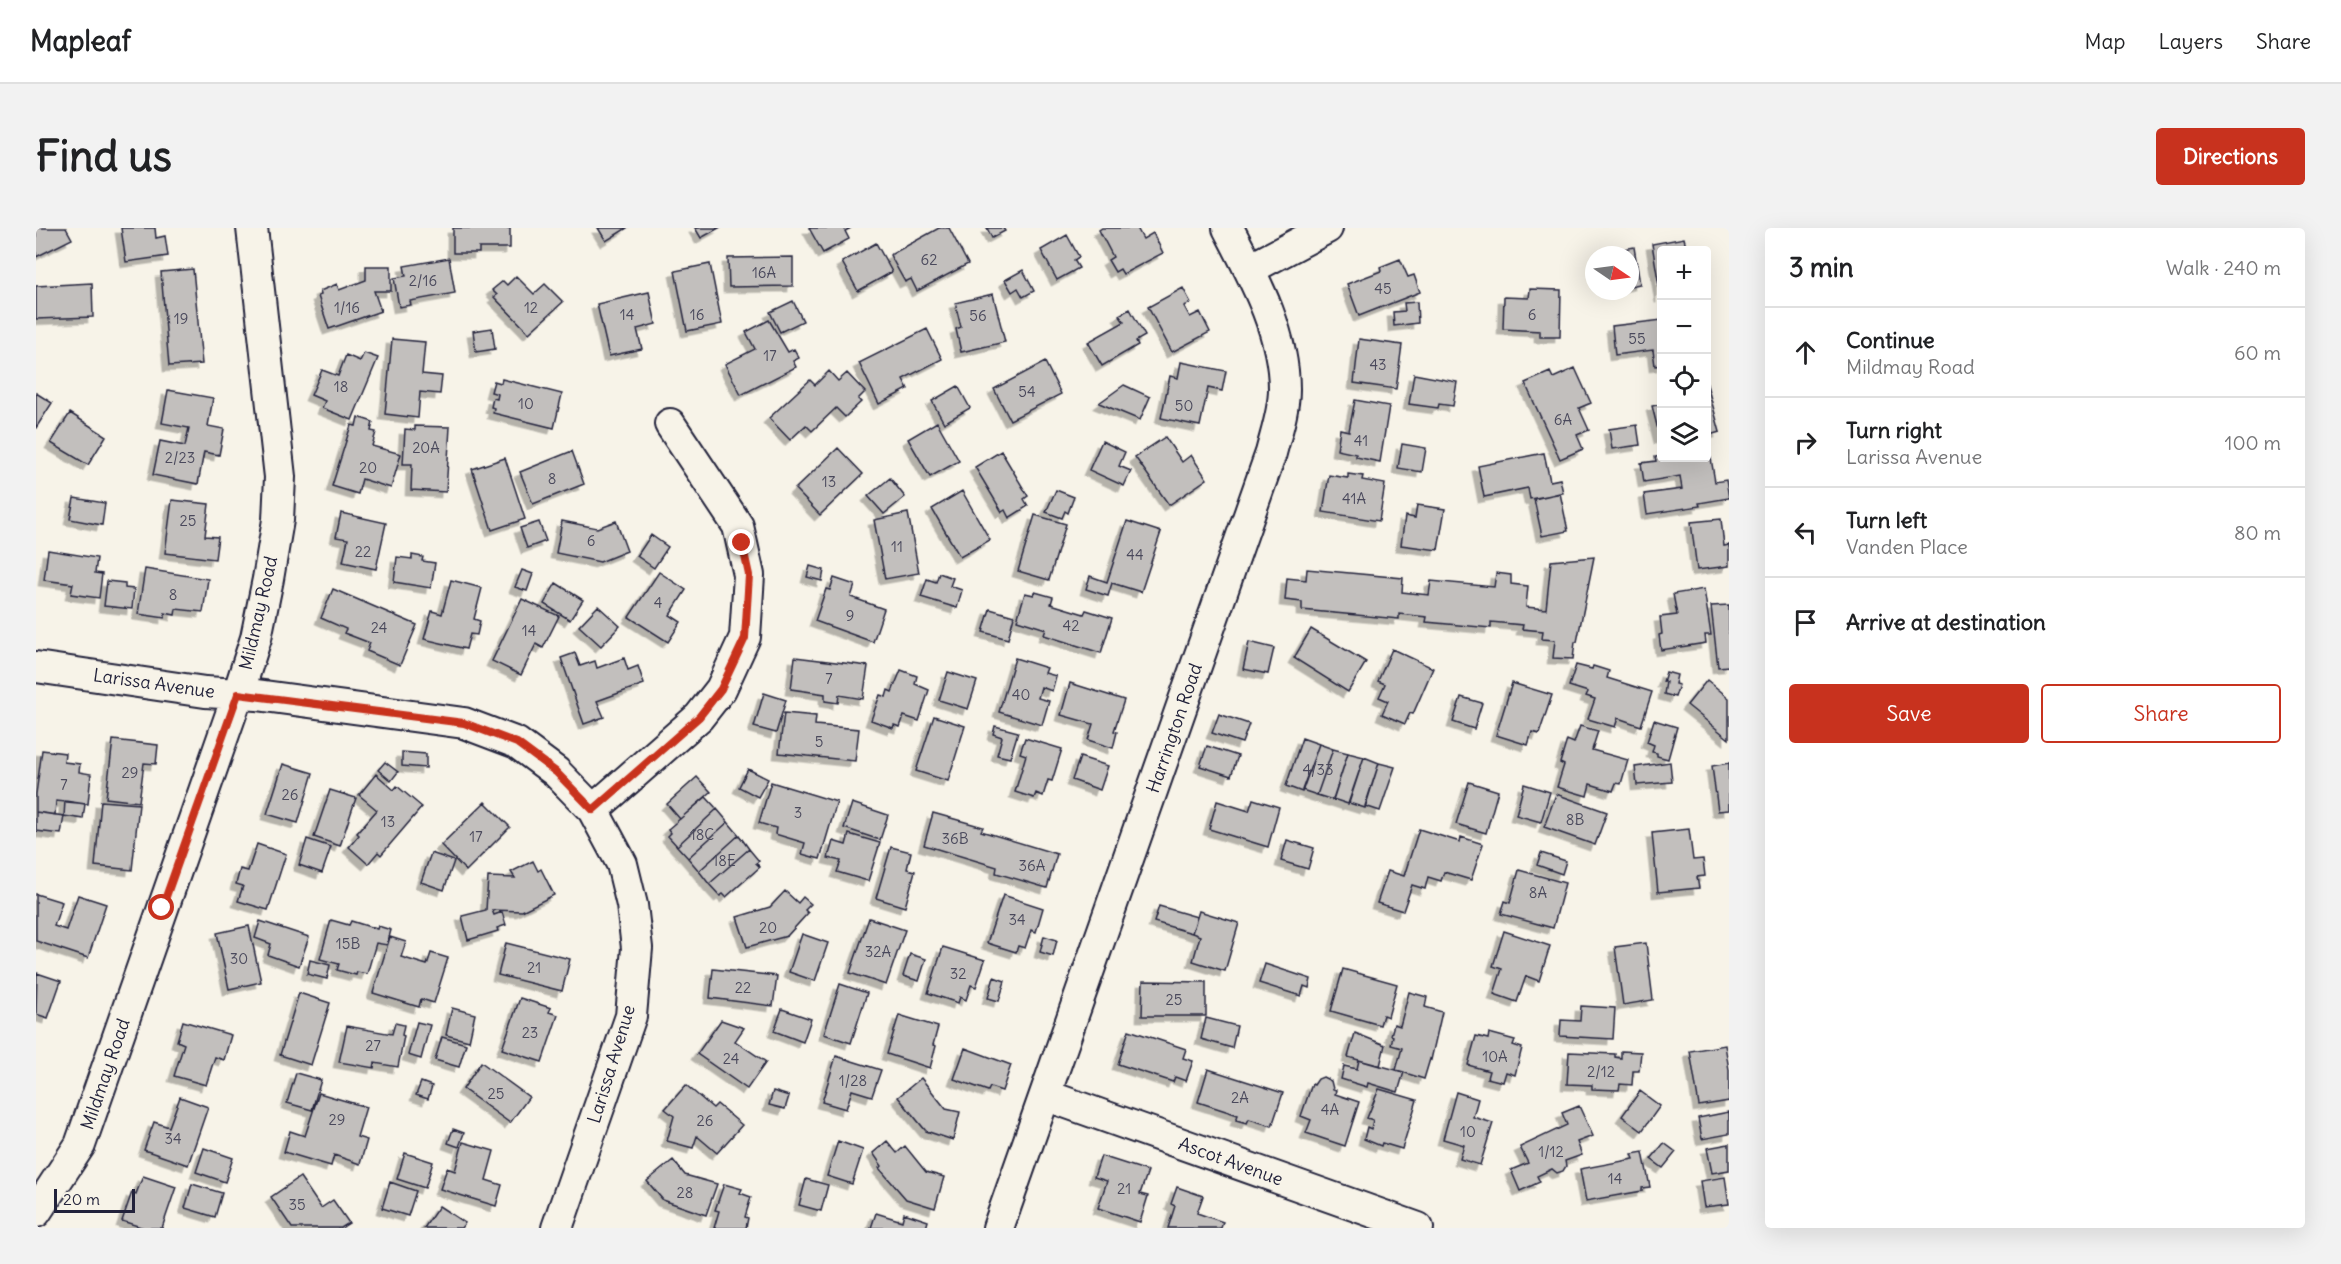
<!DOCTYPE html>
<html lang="en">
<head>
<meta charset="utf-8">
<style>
  :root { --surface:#fff; --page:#f2f2f2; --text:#202124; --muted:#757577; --line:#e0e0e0; --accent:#c8321e }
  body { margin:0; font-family:Delius,sans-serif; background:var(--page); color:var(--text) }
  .controls { position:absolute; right:18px; top:18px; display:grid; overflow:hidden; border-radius:6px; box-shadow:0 6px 24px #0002 }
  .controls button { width:54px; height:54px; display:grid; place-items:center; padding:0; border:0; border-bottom:2px solid var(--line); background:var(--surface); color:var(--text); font:30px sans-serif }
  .compass { position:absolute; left:1549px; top:18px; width:54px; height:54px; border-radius:50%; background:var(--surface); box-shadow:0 6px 24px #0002; rotate:103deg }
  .scale { position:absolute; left:18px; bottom:15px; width:81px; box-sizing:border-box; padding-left:6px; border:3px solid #22223b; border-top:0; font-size:16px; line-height:21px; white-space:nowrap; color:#22223b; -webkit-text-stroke:4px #f7f3e8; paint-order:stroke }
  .stop { position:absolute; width:18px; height:18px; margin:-14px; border:4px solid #c8321e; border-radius:50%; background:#fff }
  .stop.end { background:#c8321e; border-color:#fff; box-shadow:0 2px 6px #0008 }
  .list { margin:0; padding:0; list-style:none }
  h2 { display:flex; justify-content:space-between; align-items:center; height:78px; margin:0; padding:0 24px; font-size:26px }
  h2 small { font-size:20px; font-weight:400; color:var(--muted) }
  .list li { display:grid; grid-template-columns:39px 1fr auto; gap:18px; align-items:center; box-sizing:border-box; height:90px; padding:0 24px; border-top:2px solid var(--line) }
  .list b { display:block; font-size:22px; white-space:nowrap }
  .list p { margin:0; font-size:20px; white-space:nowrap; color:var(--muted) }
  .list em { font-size:20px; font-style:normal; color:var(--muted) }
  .actions { display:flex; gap:12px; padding:18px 24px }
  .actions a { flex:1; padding:14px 0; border:2px solid var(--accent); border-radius:6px; text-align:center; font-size:21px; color:var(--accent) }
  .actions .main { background:var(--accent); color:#fff }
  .icon { flex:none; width:33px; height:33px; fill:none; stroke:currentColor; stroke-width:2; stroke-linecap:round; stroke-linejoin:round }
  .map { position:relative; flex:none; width:1693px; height:1000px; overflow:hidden; border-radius:6px }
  header { display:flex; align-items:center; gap:36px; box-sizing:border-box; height:84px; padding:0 30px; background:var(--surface); border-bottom:2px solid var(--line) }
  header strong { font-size:28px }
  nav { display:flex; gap:33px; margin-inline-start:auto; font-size:21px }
  .intro { display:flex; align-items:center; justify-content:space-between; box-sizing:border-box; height:144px; padding:0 36px }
  h1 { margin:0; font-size:42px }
  .button { padding:15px 27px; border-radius:6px; background:var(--accent); color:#fff; font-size:21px; font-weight:700 }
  main { display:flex; gap:36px; padding:0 36px }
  aside { flex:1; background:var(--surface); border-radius:6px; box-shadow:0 6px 24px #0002 }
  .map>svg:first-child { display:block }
</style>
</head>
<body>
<header>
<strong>Mapleaf</strong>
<nav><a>Map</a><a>Layers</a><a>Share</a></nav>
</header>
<div class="intro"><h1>Find us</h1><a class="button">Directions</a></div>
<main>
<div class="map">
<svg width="1693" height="1000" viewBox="0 0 1693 1000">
  <defs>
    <filter id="shadow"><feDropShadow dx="-5.5" dy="5.5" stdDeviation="0" flood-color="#0004"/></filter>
  </defs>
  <rect width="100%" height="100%" fill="#f7f3e8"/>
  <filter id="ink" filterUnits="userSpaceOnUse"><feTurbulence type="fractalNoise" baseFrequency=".0167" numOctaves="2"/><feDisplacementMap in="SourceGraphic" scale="12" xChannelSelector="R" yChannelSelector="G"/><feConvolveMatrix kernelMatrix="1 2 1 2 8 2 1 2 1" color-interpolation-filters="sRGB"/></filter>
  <g filter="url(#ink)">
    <path fill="#c2bfbd" stroke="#22223b" stroke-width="1.5" filter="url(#shadow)" d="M0,0H30L36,11L0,29Z
      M85,0H119L120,10L129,8L132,28L90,34Z
      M417,0H474V20H443V25H417Z
      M562,0H591L570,13Z
      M659,0H683L665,10Z
      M773,0H815L809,3L813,11L787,25Z
      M903,0H913L932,36L881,63L875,51L869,54L854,27Z
      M951,0H967L969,3L956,10Z
      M1066,0H1101L1107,11L1117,5L1127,25L1087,46L1084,41L1079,44L1072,32L1077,29L1063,2Z
      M1031,7L1043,29L1038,32L1043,40L1021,52L1005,22Z
      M1648,10L1651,22H1626L1625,70L1616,16Z
      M840,15L856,44L822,63L806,34Z
      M1598,19L1604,56L1594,58V27H1571L1570,24Z
      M757,29V58L693,59L692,30Z
      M413,30L419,65L374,73L375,77L363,79L358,50L370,48L368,38Z
      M1364,31L1372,49L1378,47L1384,64L1323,88L1311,56L1345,43L1344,39Z
      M674,36L686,96L651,103L639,43Z
      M330,38H355V63H338L345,83L293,101L282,68L285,67L284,63L301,56L303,62L330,52Z
      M157,41L166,136L133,138L125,44Z
      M987,42L998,63L987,69L982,60L976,64L969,52Z
      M480,48L498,66L509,56L527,74L493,105L458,69L461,67L456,62L467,53L471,57Z
      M56,55L57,89L0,91V58Z
      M1147,60L1155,75L1148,78L1154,89L1164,84L1174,104L1136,124L1112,79Z
      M1494,61L1525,62L1524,109H1504V103L1467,101L1468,69L1493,70Z
      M613,64L620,96L601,101L606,121L573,128L561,76Z
      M957,66L969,114L925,124L920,101L925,99L919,75Z
      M757,73L767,93L744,104L734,84Z
      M1381,74L1382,95L1358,98L1357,84L1369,83L1368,75Z
      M1094,81L1109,108L1100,113L1102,117L1066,138L1052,114L1088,94L1083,87Z
      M733,92L752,124L758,121L763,130L757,133L760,139L705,167L689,136L719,121L710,104Z
      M1626,92V137L1619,138L1617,122L1579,127L1576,98Z
      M456,100L459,121L440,124L437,103Z
      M891,101L906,131L867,151L872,161L843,176L823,135Z
      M356,111L389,114L386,146L406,148L404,166L384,164L382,190L349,186Z
      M1323,111L1366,117L1360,161L1318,155Z
      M328,125L342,130L316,192L286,180L289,173L275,167L286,142L302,148L310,127L324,133Z
      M1009,134L1025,166L974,192L958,161Z
      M1145,134L1190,143L1186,163L1172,160L1164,198L1125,190L1134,148L1142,150Z
      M1539,140L1555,175L1543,180L1553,202L1541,207L1547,221L1524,231L1489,155L1514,144L1517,150Z
      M793,143L802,153L811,145L829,164L822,171L825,174L809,189L800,180L776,203L770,197L754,212L733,190L774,152L779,157Z
      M1378,146L1421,154L1417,178L1403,176L1402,180L1373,176Z
      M466,151L526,166L518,200L457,185L458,180L455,179L457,170L461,171L462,166L455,164L458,153L465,155Z
      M1670,153L1684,204L1670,208Z
      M1088,157L1114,169L1104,192L1063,175Z
      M922,158L934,180L908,195L896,173Z
      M132,162L177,170L172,198L188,201L183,227L168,224L162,256L117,247L124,213L149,218L153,200L126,195Z
      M0,165L16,175L0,200Z
      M1319,172L1353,178L1344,234L1320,229V226L1301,222L1304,201L1313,203Z
      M1626,176V210H1624L1616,178Z
      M34,185L70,208L52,237L15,215Z
      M322,189L337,194L335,203L340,204L336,218L365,226L355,260L326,251L322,266L296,258L315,197L320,198Z
      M901,194L923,233L894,249L872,211Z
      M1601,197L1604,217L1576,221L1573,201Z
      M379,198L414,199L410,264L375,262L376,236H367L369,201L379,202Z
      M1129,209L1146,234L1155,227L1171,251L1133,277L1099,229Z
      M1066,213L1089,224L1083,238L1095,243L1088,258L1053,242Z
      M1366,216L1390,220L1386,244L1362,240Z
      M802,220L827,246L784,287L759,261Z
      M536,223L548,256L497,276L484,244Z
      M965,223L992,268L988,271L992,278L973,290L969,282L966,284L939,239Z
      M1508,225L1514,253L1524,251L1527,265L1494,271L1492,260L1448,269L1442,238Z
      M1626,228L1675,230L1679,254L1690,252L1693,270L1663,275L1664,278L1611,286L1608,266L1646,261L1644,248L1608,254L1605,235L1620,233L1619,229Z
      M469,230L489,291L456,302L436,241Z
      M1312,246L1327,248L1326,252L1349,256L1343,293L1287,284L1293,247L1312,250Z
      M854,250L869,269L848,286L832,268Z
      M1020,262L1038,269L1032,285L1029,283L1026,290L1010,284Z
      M926,263L954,312L924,329L896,281Z
      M1524,265L1532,303L1506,308L1498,271Z
      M38,270L69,275L66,297L34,291Z
      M136,272L173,276L169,308L182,309L179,331L129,325Z
      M1381,277L1409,281L1402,322L1365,317L1369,288L1379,290Z
      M305,285L350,295L340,341L307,334L312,311L300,309Z
      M872,285L883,345L849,351L838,292Z
      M999,287L1030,296L1013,352L982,343Z
      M1685,291L1688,318L1693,317V338L1661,342L1655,294Z
      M526,293L561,300L580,293L591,323L564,334L520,325Z
      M1091,293L1125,304L1105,364L1076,355L1072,368L1050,361L1054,348L1071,354Z
      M503,294L510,313L491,320L484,300Z
      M615,307L632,319L618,340L601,328Z
      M12,322L61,330L59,345L66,346L63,370L35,366L37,356L8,352Z
      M376,327L387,329L386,333L399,335L395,360L358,354L361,329L376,331Z
      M1558,329L1541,414H1539L1537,431L1517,430L1519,412L1506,411L1507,403L1486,401L1487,397L1455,394V400L1390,394L1391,389L1363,386V391L1266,382V374L1249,372L1251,350L1270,352L1271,341L1367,350L1366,364L1393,367L1395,353L1458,359L1460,345L1475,347V356L1492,358L1490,379L1510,381L1515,333Z
      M774,338L788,342L786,353L771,349Z
      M109,341L172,351L167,384L140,381L139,387L129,385V390L102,386Z
      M486,342L497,346L491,363L479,359Z
      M623,344L650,362L634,387L645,394L632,414L593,389Z
      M903,345L917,350L914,358L926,362L921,380L885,369L891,351L900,354Z
      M798,350L819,357L815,369L848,381L837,414L779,393L790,361L794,362Z
      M415,352L446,360L438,391L444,393L441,407L434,406L430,421L388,411L396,383L406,386Z
      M71,353L89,355V360L98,361L96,381L68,378Z
      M520,355L547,372L534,392L508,376Z
      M297,361L381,397L364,437L331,423L334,415L308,405L310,401L285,390Z
      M1668,361L1675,407H1669L1670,415L1625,422L1623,407L1626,406L1624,389L1641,387L1637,366Z
      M999,364L1017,369L1015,376L1048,386L1050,382L1076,390L1065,425L1008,407L1010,401L981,392L989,365L998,367Z
      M486,371L523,388L507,420L500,416L485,447L456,433Z
      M1693,377V438L1682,439L1675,378Z
      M562,378L584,398L565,418L543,398Z
      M954,381L978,388L972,411L947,404Z
      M1275,401L1330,434L1312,464L1258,430Z
      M1213,414L1238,420L1232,446L1207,441Z
      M1356,421L1397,440L1377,486L1374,485L1369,496L1346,486L1352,473L1343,469L1349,456L1342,453Z
      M539,425L544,438L559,433L561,440L588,430L592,442L602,438L608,456L561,473L568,489L548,496L525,430Z
      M759,429L832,438L827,471L803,467L802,475L789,473V466L755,461Z
      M979,430L1011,440L1009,445L1020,448L1016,463L1005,459L1002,470L1013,473L1006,497L963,484Z
      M1540,437L1556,441L1557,438L1573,443L1571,450L1616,464L1605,498L1582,490L1579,499L1552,491L1559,471L1550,468L1552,464L1533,458Z
      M865,442L881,448L879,456L893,462L883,493L868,488L864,499L858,497L857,500L835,492L844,467L850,469L852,462L856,464Z
      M912,444L941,453L932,481L903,472Z
      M1630,444L1641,447L1639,456L1643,457L1639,469L1628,466L1630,454H1627Z
      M1671,452L1693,470V511L1651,477Z
      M1034,455L1088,472L1078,503L1081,504L1077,520L1052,512L1057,496L1025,487Z
      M1476,455L1516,467L1503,506L1496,504L1492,517L1460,507Z
      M728,465L750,472L740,505L718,499Z
      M1425,469L1446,475L1438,501L1417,494Z
      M748,485L780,488L779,497L823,501L819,533L743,525Z
      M1183,486L1213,496L1206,515L1176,505Z
      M898,488L929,498L912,553L880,543Z
      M1618,492L1641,499L1632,531L1621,528V525L1616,524L1618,517L1611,514Z
      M959,498L982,504L974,530L961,527L966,509L957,506Z
      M1544,498L1562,503L1556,522L1592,532L1585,556L1580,555L1577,563L1554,556L1551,568L1521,559L1528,537L1524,535L1531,512L1538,515Z
      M989,510L1026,521L1016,553L1012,552L1007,568L1000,565L998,570L979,564L990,527L984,525Z
      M1266,510L1283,516L1266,564L1250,558Z
      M77,512L122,517L120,536L108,535L103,574L70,570Z
      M1283,516L1297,521L1281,567L1266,562Z
      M1171,518L1202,528L1195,548L1164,538Z
      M1297,521L1312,525L1297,572L1281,567Z
      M6,522L29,525L28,534L44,536L43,544L55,546L52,576L20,573L19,587L0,584V566Z
      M366,524L390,526V540L366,538Z
      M1312,525L1328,529L1312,576L1297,571Z
      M1044,529L1072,538L1064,562L1036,552Z
      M1328,529L1343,535L1329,580L1313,575Z
      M349,534L362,544L355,553L342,542Z
      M1634,534L1636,554L1601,557L1599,539Z
      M1343,535L1359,539L1344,583L1329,578Z
      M1693,535V582L1682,583L1676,538Z
      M247,536L277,545L262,595L231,586Z
      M712,541L732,551L722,569L703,559Z
      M340,546L358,562L361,558L386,579L345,627L342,624L332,636L313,619L323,607L321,605L341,582L323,567Z
      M661,549L675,564L644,591L631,576Z
      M735,554L801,574L784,631L766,626L769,615L739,606L740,600L723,595Z
      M1433,554L1462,563L1450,605L1420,596Z
      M1488,556L1514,564L1505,594L1480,587Z
      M294,562L320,570L304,618L278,609Z
      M1520,566L1571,584L1559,617L1508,599Z
      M670,569L681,581L641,618L632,608L635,605L632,601Z
      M1217,571L1243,579L1232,619L1173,601L1181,573L1213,583Z
      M29,573L49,576L47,591L28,588Z
      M65,573L103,576L96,642L59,638Z
      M449,574L474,599L430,643L405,617Z
      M816,575L852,587L844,612L808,600Z
      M681,581L692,594L652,630L641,618Z
      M0,584L28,588L25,606L0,603Z
      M897,585L947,599L945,603L1021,626L1011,660L960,645L961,639L888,617Z
      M692,594L703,607L663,643L652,630Z
      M1383,601L1424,614L1425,609L1447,616L1435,652L1408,644L1405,653L1392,649L1389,661L1376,657L1367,683L1341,675L1352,643L1368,648Z
      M1653,601L1657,632L1667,631L1669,648L1661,649L1663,660L1622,664L1616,605Z
      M813,606L844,615L832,653L801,644L805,633L792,630L797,613L810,617Z
      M703,607L713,621L673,656L663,643Z
      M271,611L295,619L286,645L263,637Z
      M1251,612L1278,620L1272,641L1245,633Z
      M221,616L250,626L232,682L202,673L207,658L200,656L204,641L212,643Z
      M855,619L875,624L871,641L879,643L869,679L840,670Z
      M713,621L723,633L720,635L724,639L690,669L687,666L684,668L673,656Z
      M395,625L418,633L408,662L385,654Z
      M1505,625L1530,633L1526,646L1501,637Z
      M497,633L502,643L505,641L518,667L486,683L456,682L458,687L466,684L470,697L461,700L462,703L432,712L426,688L450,682L452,649L479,650L475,644Z
      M1483,642L1529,655L1517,700L1465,686L1469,673L1474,675Z
      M749,663L762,675L767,669L775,676L769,682L772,685L751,708L711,719L701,689L734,679Z
      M0,666L26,674L18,698L30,702L42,667L70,676L52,730L0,713Z
      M967,667L1007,680L1000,704L995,702L989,720L982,718L980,724L951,715Z
      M1123,678L1161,689L1156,705L1118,694Z
      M1163,683L1203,695L1189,743L1157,733L1164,708L1156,705Z
      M833,690L869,702L850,757L814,745Z
      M295,692L313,697L315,693L341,701L342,698L355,702L351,717L340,715L331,746L321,744L320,747L301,742L303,736L284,731Z
      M224,693L273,709L263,738L232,727L235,716L219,710Z
      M213,698L225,754L193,761L181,705Z
      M1468,703L1514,718L1503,753L1490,748L1481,774L1458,766L1466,741L1457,738Z
      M766,706L792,715L779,753L753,744Z
      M1008,708L1021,712L1017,728L1004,724Z
      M354,709L370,714L365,729L391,737L395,725L412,730L398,775L385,771L383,779L337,765Z
      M470,715L534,731L526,763L462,747Z
      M1610,715L1617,772L1587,777L1579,719Z
      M907,719L949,732L940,759L935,757L930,772L924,769L922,775L892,765Z
      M874,726L890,731L883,753L867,748Z
      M274,732L294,737L291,751L271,746Z
      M1229,736L1275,751L1273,760L1268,758L1265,768L1223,755Z
      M677,741L741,748L737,778L674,770Z
      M1307,741L1361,756L1352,789L1347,787L1344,797L1295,783Z
      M1,745L25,753L12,790L0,786Z
      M958,749L969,753L963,773L952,770Z
      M1107,753L1170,754V788H1106Z
      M804,756L831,765L815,815L788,806Z
      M1373,764L1391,769L1389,779L1406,784L1395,832L1394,831L1388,851L1360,842L1366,820L1355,817L1357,808L1355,807L1358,796L1364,798Z
      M263,765L294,775L275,837L244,827Z
      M484,770L515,780L513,784L522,787L506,834L466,821Z
      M1545,778L1579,780L1577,811L1524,808L1525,792L1544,793Z
      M416,780L439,786L433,813L410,807Z
      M746,781L775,791L767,814L738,803Z
      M863,787L902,799L897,817L900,818L894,840L851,826Z
      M1170,790L1201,798L1196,820L1165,811Z
      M685,792L708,800L699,813L730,834L711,861L661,826Z
      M147,793L195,807L188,832L179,829L170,857L138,848L148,816L141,813Z
      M381,794L394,797L385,831L372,827Z
      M359,795L368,797L366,807L368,808L362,839L339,835L338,840L303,834L311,798L356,806Z
      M1093,802L1150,821L1147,830L1157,833L1150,853L1139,849L1137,854L1082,836Z
      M1319,805L1349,817L1344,838L1312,829Z
      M1453,805L1479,812L1477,817L1486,820L1479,847L1470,844L1467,854L1451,850L1453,843L1432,837L1440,808L1452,811Z
      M406,809L430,816L423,839L399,832Z
      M1689,817L1693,842V873L1663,878L1654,823Z
      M929,820L975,837L966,863L954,859L952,863L918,851Z
      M1585,823L1605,824L1603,843H1597L1596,857L1584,856L1583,862L1556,861V857L1531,856L1533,824L1579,826V829L1585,830Z
      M800,828L845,842L836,868L816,862L810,881L786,874Z
      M1323,832L1368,844L1362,864L1332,855L1331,859L1305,851L1308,838L1321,841Z
      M445,834L493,869L474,895L427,861Z
      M1172,841L1247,865L1236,898L1213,891L1211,895L1200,892L1202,887L1162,874Z
      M260,845L285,852L276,882L251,875Z
      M1287,849L1295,853L1297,861L1300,862L1299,866L1323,874L1309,918L1270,905L1275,892L1265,888L1276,856L1278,857L1282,851Z
      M885,850L910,881L924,884L917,912L890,903L862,869Z
      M385,854L396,858L392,871L380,867Z
      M650,857L677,880L681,876L706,897L681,925L661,908L657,920L631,913L638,888L629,881Z
      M1343,861L1381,872L1366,921L1346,915L1345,918L1328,911L1331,899L1335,901L1337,892L1331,890Z
      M737,863L753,868L749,881L733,877Z
      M1604,863L1624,878L1606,903L1586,888Z
      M1420,864L1442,871L1437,889L1457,895L1444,937L1424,931L1428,917L1407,911Z
      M283,865L330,879L321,909L331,912L324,936L298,927L295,938L248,924L254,903L269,908Z
      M144,869L172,879L152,937L108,922L118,894L133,899Z
      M1543,878L1557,908L1541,914L1546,927L1529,933L1530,938L1527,943L1521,945L1516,941L1501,948L1504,954L1484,963L1475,942L1492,935L1484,919L1531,897L1526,885Z
      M1693,884V906L1666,911L1662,890Z
      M417,901L428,905L423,919L412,915Z
      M802,913L827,922L816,956L791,948Z
      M851,913L861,925L869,918L890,944L908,949L899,980L870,971L843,940L846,938L837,925Z
      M427,914L458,923L450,952L466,957L460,978L404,961L411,940L419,943Z
      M1628,915L1640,924L1627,940L1615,931Z
      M1693,916V942L1676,945L1671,920Z
      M168,920L197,930L189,954L160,944Z
      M1607,924L1614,959L1606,960V963L1550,973L1544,941L1598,931L1596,926Z
      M369,925L397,934L389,960L361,951Z
      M1065,928L1112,943L1104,966L1112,968L1104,994L1062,980L1071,953L1058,949Z
      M637,932L649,947L681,956L670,987L627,972L611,953Z
      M107,948L140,959L126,1000H108L86,993L96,964L100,966Z
      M264,949L285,980L297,972L313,995L305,1000H256L235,969Z
      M1689,949L1693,976L1668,979L1664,953Z
      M770,951L792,957L785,983L763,977Z
      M354,954L380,963L372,988L346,980Z
      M156,956L186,965L179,989L149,980Z
      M688,956L706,961L704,965L715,969L709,989L712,990L710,1000H678L683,983L679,982Z
      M1141,959L1167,968L1161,985L1187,994L1185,1000H1132L1139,978L1135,976Z
      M403,978L429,995L425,1000H388Z
      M840,985L866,993L868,985L892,993L890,1000H835Z"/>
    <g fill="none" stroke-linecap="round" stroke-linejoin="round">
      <g stroke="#22223b" stroke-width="34">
        <path id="street" d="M1214,41L1291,0
          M0,439L169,464L221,467L428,495L481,515L520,544L557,582L586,636L596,677L601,720L595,788L521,1000
          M557,582L663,489L685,461L709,409L713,347L702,298L634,196
          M1009,867L1382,1000
          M0,984L44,917L202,466L220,410L232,351L242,292L244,249L216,0
          M962,1000L1235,225C1240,205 1248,183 1248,161C1248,104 1218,50 1192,0"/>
      </g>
      <use href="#street" stroke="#f7f3e8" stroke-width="30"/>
    </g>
  </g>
  <g fill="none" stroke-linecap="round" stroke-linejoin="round" filter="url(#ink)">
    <path stroke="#c8321e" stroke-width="8" d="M126,680L202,466L428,495L481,515L520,544L557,582L663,489L685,461L709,410L713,347L706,315"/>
  </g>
  <g text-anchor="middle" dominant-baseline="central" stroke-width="4.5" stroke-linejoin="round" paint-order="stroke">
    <g font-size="15" fill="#4a495c">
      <text x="893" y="31">62</text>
      <text x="728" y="44">16A</text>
      <text x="387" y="52">2/16</text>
      <text x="1347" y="60">45</text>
      <text x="311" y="79">1/16</text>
      <text x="495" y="79">12</text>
      <text x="591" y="86">14</text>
      <text x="661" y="86">16</text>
      <text x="1496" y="86">6</text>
      <text x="942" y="87">56</text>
      <text x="145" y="90">19</text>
      <text x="1601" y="110">55</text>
      <text x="734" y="127">17</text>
      <text x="1342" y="136">43</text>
      <text x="305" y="158">18</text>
      <text x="991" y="163">54</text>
      <text x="490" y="175">10</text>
      <text x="1148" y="177">50</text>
      <text x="1527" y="191">6A</text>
      <text x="1325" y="212">41</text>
      <text x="390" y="219">20A</text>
      <text x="144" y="229">2/23</text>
      <text x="332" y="239">20</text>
      <text x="516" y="250">8</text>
      <text x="793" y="253">13</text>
      <text x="1318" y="270">41A</text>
      <text x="152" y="292">25</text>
      <text x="555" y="312">6</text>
      <text x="861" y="318">11</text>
      <text x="327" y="323">22</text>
      <text x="1099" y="326">44</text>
      <text x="137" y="366">8</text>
      <text x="622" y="374">4</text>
      <text x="814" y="387">9</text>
      <text x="1035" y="397">42</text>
      <text x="343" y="399">24</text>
      <text x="493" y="402">14</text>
      <text x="793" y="450">7</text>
      <text x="985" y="466">40</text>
      <text x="783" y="513">5</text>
      <text x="1282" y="541">4/33</text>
      <text x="94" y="544">29</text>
      <text x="28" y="556">7</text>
      <text x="254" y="566">26</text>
      <text x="762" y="584">3</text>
      <text x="1539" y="591">8B</text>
      <text x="352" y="593">13</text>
      <text x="666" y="606">18C</text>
      <text x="440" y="608">17</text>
      <text x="919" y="610">36B</text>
      <text x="688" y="632">18E</text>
      <text x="996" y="637">36A</text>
      <text x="1502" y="664">8A</text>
      <text x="981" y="691">34</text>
      <text x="732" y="699">20</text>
      <text x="312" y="715">15B</text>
      <text x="842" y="723">32A</text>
      <text x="203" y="730">30</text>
      <text x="498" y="739">21</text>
      <text x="922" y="745">32</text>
      <text x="707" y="759">22</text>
      <text x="1138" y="771">25</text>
      <text x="494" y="804">23</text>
      <text x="337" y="817">27</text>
      <text x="1459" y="828">10A</text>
      <text x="695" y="830">24</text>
      <text x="1565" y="843">2/12</text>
      <text x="817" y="852">1/28</text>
      <text x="460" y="865">25</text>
      <text x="1204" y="869">2A</text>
      <text x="1294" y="881">4A</text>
      <text x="301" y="891">29</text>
      <text x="669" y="892">26</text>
      <text x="1432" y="903">10</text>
      <text x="137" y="910">34</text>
      <text x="1515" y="923">1/12</text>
      <text x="1579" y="950">14</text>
      <text x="1088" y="960">21</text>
      <text x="649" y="964">28</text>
      <text x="261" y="976">35</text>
    </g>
    <g font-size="18" fill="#22223b" stroke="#f7f3e8">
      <text transform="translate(222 385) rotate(-77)">Mildmay Road</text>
      <text transform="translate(118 455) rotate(8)">Larissa Avenue</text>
      <text transform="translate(1138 500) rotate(-71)">Harrington Road</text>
      <text transform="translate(575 836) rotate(-73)">Larissa Avenue</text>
      <text transform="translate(69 846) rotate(-71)">Mildmay Road</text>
      <text transform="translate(1195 933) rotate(20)">Ascot Avenue</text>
    </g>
  </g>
</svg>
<div class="controls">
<button>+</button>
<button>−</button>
<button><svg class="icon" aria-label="locate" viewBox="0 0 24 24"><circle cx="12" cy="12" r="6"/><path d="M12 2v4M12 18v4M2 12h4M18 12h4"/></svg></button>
<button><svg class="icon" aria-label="layers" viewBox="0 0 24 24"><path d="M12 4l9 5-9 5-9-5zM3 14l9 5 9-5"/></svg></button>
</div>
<svg class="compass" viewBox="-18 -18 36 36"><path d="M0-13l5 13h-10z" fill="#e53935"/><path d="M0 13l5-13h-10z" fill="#757577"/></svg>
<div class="scale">20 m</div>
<div class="stop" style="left:126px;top:680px"></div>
<div class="stop end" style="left:706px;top:315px"></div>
</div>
<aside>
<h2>3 min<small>Walk · 240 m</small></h2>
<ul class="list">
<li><svg class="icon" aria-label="ahead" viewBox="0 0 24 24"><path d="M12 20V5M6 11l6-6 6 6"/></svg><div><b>Continue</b><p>Mildmay Road</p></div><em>60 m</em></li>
<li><svg class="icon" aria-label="right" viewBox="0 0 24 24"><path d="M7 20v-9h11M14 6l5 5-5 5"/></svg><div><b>Turn right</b><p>Larissa Avenue</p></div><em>100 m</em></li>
<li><svg class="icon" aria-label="left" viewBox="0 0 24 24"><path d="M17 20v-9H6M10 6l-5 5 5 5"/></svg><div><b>Turn left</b><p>Vanden Place</p></div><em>80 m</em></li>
<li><svg class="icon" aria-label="arrive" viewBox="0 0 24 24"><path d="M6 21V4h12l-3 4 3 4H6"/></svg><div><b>Arrive at destination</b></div></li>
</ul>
<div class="actions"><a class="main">Save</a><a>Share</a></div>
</aside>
</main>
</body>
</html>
